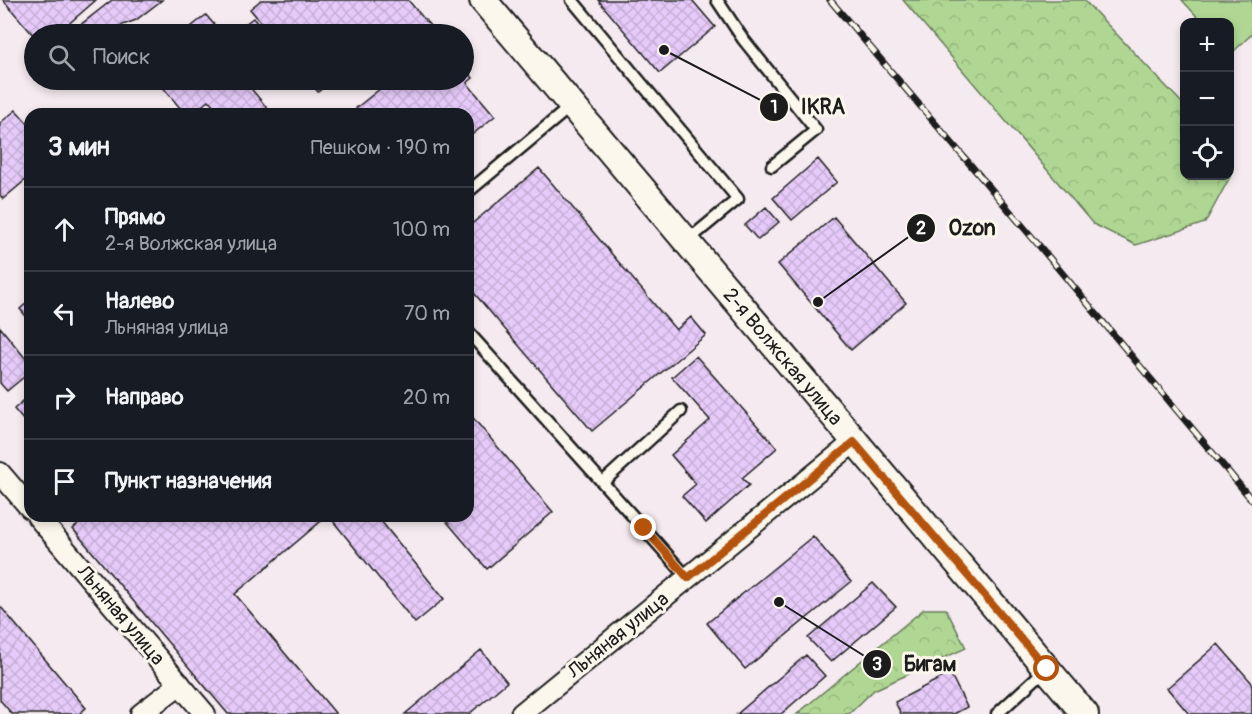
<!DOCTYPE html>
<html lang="ru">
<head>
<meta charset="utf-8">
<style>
  :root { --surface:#171b24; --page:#242831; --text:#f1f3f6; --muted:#9ea1a6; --line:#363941 }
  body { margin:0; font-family:Pangolin,sans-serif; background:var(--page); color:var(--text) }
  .controls { position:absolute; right:18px; top:18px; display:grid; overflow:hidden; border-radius:12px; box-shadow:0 3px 9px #0003 }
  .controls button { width:54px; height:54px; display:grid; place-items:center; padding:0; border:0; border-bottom:2px solid var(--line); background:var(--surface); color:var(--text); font:30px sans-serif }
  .stop { position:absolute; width:18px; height:18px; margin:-14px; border:4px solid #b45309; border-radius:50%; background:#fff }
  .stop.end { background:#b45309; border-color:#fff; box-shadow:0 2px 6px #0008 }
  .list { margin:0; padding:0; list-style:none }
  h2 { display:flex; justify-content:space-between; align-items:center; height:78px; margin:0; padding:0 24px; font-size:26px }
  h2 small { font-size:20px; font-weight:400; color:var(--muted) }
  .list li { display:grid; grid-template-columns:39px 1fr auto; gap:18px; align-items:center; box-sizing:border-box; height:84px; padding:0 24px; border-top:2px solid var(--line) }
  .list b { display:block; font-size:22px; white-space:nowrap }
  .list p { margin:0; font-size:20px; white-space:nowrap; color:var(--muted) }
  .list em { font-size:20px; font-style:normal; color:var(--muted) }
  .icon { flex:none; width:33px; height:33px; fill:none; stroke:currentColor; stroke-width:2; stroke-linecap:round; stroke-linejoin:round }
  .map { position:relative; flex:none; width:1252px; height:714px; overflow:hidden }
  .search { position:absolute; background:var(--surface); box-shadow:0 3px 9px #0003; left:24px; top:24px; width:450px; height:66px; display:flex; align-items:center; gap:15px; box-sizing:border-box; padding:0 21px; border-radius:33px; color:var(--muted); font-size:22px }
  .panel { position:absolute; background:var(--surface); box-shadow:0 3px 9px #0003; left:24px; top:108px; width:450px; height:414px; border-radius:18px }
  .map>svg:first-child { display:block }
</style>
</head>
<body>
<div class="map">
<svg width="1252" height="714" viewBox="0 0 1252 714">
  <defs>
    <pattern id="forest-crowns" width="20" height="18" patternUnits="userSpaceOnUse" patternTransform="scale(1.5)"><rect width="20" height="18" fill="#afd793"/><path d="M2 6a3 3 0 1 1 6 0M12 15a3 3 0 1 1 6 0" fill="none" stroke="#96b87e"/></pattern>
    <pattern id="building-cross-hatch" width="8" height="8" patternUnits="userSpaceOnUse" patternTransform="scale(1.5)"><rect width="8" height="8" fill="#e6cbfa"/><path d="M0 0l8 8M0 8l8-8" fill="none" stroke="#c5aed6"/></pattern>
  </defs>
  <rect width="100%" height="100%" fill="#f5eaf0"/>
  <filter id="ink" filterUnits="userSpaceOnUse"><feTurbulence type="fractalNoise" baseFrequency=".0167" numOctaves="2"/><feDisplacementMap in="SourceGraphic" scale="12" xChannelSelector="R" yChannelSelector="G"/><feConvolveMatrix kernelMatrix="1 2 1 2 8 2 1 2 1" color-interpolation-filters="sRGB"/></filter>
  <g filter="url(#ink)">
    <path fill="url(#forest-crowns)" stroke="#667a58" stroke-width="1.5" d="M903,0H1084L1184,105V176H1230V173L1231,175L1205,223L1136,245L1093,224Z
      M924,609H946L966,648L874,690L849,714H797Z"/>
    <path fill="#afd793" stroke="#667a58" stroke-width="1.5" d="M1182,0H1252V34L1234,51L1230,50V22H1202Z"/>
    <path fill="url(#building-cross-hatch)" stroke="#1c1c1c" stroke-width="1.5" d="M3,0H96L57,34L34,36Z
      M112,0H162L136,20L99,34H85L79,26Z
      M261,0H408L437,34H271L250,9Z
      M598,0H692L715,27L660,73Z
      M206,15L222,34H182Z
      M253,18L266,34H232Z
      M464,67L473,78L467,83L495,116L473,134L468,127V114H361L356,108L386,84L382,80H464Z
      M157,80H244L272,114H220L209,100L192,114H185Z
      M308,80H333L318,92Z
      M16,110L30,126V180L28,178L3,199L0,195V123Z
      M818,159L837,182L792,220L773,198Z
      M539,168L676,330L691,317L706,335L592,431L468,286V227Z
      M766,207L779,222L758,240L745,225Z
      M834,217L906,303L851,350L778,264Z
      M30,300V321L20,309Z
      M0,327L30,364V372L7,391L0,383Z
      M696,356L777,448L742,478L749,485L706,523L682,496L696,484L671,455L710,420L672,377Z
      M30,395V415L24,421L14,409Z
      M468,412L553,512L487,569L442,516H468Z
      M88,516H325L326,517L235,594L336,714H228L73,529Z
      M329,516H377L444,599L415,623Z
      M813,536L851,582L745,669L707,623Z
      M873,583L896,607L831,662L808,638Z
      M0,606L86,708L79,714H12L0,700Z
      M1218,644L1252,683V714H1189L1167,688Z
      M481,650L507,682L469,714H405Z
      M806,655L825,676L781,714H737Z
      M950,673L967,707L954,714H901L895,702Z"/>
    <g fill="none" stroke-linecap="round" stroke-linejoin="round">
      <g stroke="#1c1c1c" stroke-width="15">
        <path id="service" d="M572,0L738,199L686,242
          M717,0L743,39L816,130L772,166
          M468,192L571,106
          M468,332L688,578
          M603,482L681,411
          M997,714L1046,669"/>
      </g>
      <g stroke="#1c1c1c" stroke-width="24">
        <path id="minor" d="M0,473L30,508
          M37,516L205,714
          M141,714L180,684
          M521,714L854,442"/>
      </g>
      <g stroke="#1c1c1c" stroke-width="30">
        <g id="tertiary">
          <path id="s1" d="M483,0L1085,714"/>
        </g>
      </g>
      <use href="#service" stroke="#fbf7ec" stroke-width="10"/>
      <use href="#minor" stroke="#fbf7ec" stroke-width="20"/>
      <use href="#tertiary" stroke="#fbf7ec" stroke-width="26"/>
      <g stroke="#1c1c1c" stroke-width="7">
        <path id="rail" d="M830,0L1026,230L1252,500"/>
      </g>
      <use href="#rail" stroke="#fbf7ec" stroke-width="4.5" stroke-dasharray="14" stroke-linecap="butt"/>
    </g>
  </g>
  <g fill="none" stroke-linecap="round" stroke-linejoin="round" filter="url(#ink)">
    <path stroke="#b45309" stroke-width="8" d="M644,528L688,578L854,442L1047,669"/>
  </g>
  <g text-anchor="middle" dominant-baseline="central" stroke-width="6" stroke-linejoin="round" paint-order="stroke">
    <g font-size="20" fill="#1c1c1c" stroke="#fbf7ec">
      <text stroke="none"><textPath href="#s1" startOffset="466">2-я Волжская улица</textPath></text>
      <text transform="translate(121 615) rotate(50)">Льняная улица</text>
      <text transform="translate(618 635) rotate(-39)">Льняная улица</text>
    </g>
  </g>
  <path fill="none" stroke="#1c1c1c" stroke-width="2" d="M664 50L774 107M818 302L921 228M779 602L877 664"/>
  <g fill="#1c1c1c" stroke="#fbf7ec" stroke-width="2">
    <circle cx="664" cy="50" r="6"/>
    <circle cx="818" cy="302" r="6"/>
    <circle cx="779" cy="602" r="6"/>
    <circle cx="774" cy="107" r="15"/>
    <circle cx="921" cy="228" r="15"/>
    <circle cx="877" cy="664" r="15"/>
  </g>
  <g font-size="18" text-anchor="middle" font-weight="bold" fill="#fff">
    <text x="774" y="113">1</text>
    <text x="921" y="234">2</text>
    <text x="877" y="670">3</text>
  </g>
  <g font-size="21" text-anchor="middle" font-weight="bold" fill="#1c1c1c" stroke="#fbf7ec" stroke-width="6" stroke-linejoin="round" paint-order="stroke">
    <text x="823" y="114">IKRA</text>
    <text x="972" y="235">Ozon</text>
    <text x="930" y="671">Бигам</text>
  </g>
</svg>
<div class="controls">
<button>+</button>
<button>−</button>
<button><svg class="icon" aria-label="locate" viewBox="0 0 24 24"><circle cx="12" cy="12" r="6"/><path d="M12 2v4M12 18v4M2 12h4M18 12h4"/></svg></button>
</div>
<div class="stop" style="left:1047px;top:669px"></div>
<div class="stop end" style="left:644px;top:528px"></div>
<div class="search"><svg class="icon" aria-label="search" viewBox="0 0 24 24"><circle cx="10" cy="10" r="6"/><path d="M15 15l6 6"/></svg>Поиск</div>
<section class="panel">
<h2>3 мин<small>Пешком · 190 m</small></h2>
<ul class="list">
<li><svg class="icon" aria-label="ahead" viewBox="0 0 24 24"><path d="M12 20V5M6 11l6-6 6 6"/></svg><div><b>Прямо</b><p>2-я Волжская улица</p></div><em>100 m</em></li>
<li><svg class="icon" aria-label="left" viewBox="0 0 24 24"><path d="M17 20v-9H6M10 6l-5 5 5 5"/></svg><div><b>Налево</b><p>Льняная улица</p></div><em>70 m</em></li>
<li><svg class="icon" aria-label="right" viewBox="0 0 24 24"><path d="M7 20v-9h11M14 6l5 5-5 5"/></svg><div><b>Направо</b></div><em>20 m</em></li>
<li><svg class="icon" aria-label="arrive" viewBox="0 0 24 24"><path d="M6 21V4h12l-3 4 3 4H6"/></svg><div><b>Пункт назначения</b></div></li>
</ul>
</section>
</div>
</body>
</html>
